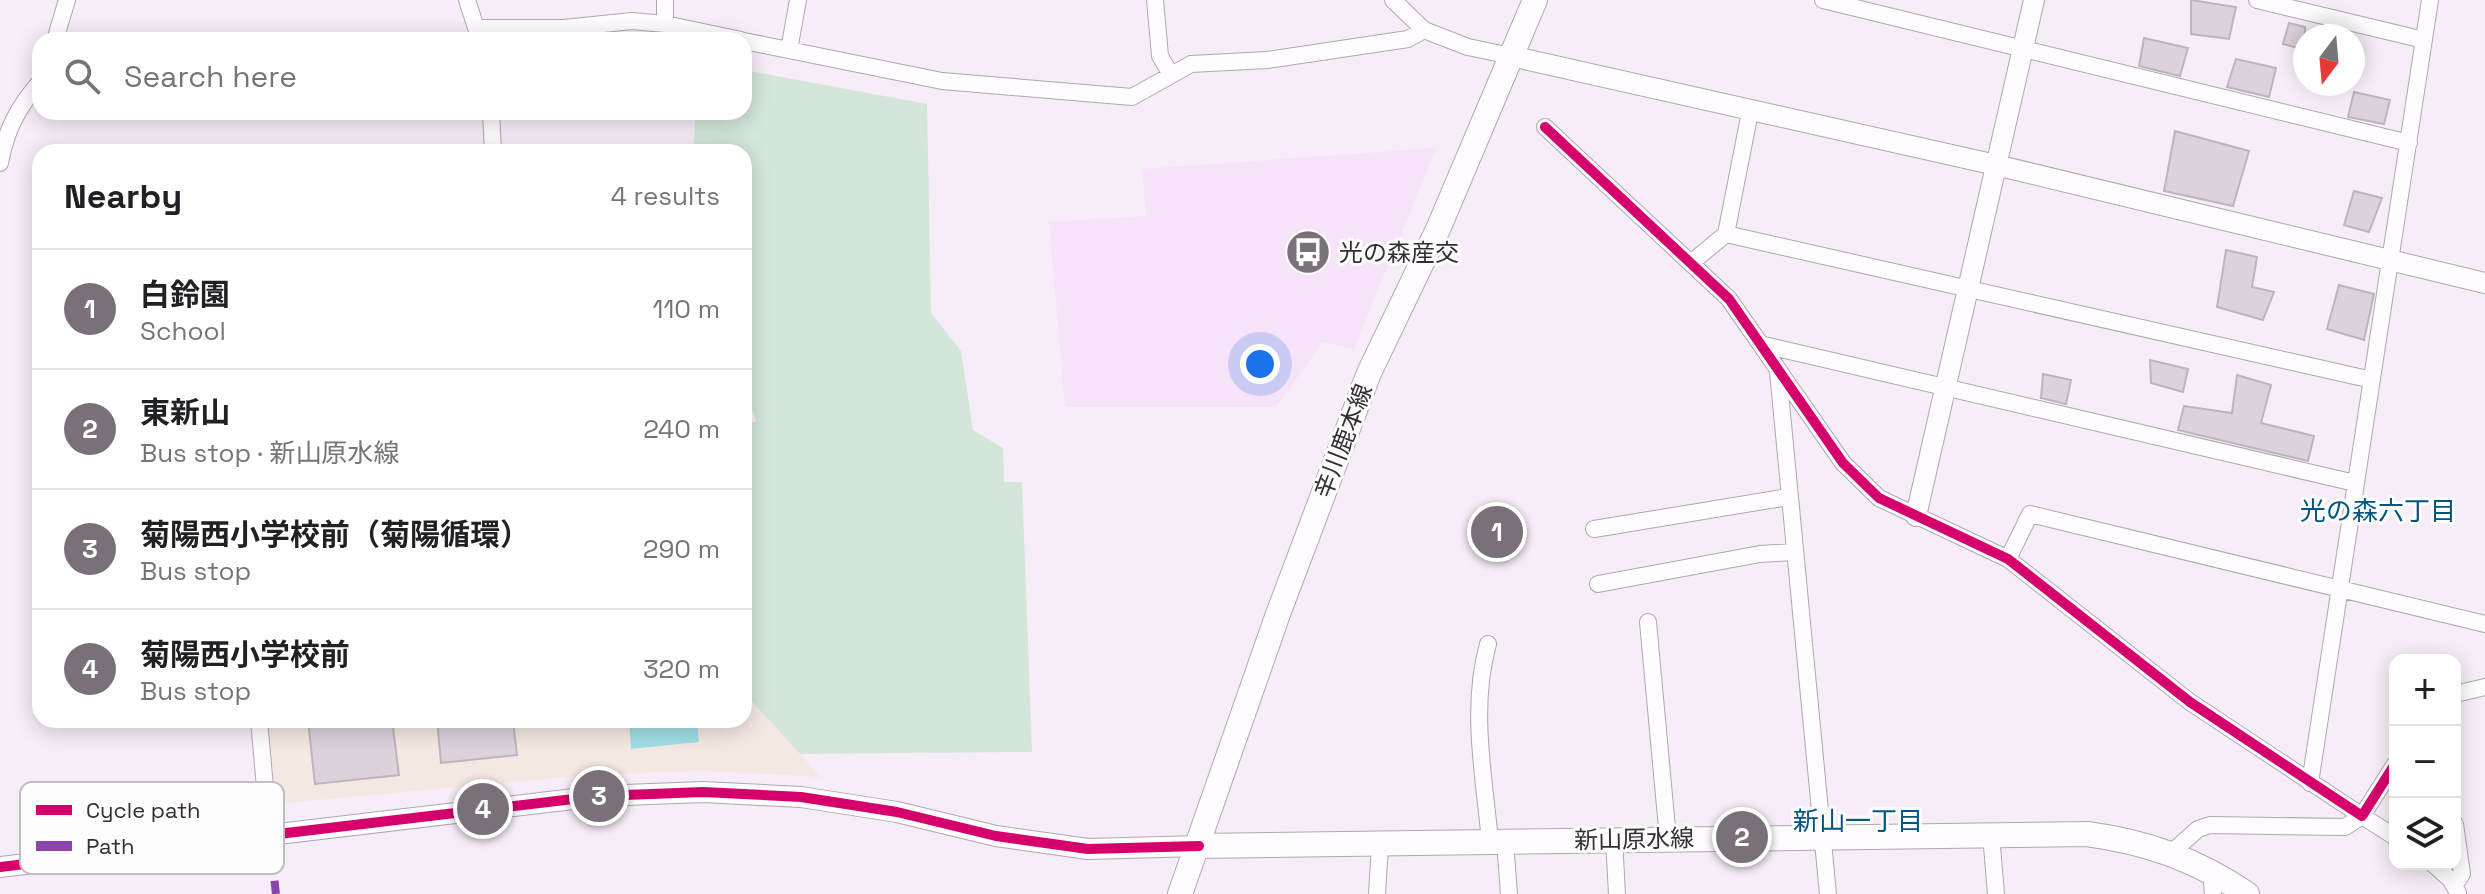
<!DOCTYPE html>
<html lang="en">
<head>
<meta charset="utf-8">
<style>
  :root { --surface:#fff; --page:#f6f6f6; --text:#202124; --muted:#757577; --line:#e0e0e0; --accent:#79707a }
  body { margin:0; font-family:"Space Grotesk","Noto Sans JP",sans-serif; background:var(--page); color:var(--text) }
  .controls { position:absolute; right:24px; bottom:24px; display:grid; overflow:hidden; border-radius:16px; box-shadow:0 4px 20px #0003 }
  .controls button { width:72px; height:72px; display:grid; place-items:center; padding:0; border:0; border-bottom:2px solid var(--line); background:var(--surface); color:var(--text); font:40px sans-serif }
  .compass { position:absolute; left:2293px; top:24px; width:72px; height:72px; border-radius:50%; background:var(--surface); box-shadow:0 4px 20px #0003; rotate:196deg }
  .you { position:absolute; left:1260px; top:364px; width:28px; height:28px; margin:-20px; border:6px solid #fff; border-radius:50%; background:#1a73e8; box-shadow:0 0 0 12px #1a73e833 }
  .badge { display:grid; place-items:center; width:52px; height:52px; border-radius:50%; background:var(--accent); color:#fff; font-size:26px; font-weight:700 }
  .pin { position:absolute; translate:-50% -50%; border:4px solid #fff; box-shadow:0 2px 8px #0006 }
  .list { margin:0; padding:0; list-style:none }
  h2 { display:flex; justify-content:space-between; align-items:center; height:104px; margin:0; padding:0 32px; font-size:34px }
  h2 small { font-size:26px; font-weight:400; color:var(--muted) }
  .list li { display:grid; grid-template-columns:52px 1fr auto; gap:24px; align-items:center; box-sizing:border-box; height:120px; padding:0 32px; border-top:2px solid var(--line) }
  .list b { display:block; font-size:30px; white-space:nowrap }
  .list p { margin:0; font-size:26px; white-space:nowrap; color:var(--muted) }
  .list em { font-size:26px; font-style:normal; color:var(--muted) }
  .icon { flex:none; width:44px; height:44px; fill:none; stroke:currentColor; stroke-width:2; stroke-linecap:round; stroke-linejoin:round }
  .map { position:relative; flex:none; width:2485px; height:894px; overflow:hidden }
  .search { position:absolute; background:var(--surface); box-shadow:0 4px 20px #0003; left:32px; top:32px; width:720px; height:88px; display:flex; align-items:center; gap:20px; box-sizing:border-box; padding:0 28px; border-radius:24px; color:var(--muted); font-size:30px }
  .panel { position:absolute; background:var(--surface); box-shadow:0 4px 20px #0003; left:32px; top:144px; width:720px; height:584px; border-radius:24px }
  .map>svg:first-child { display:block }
</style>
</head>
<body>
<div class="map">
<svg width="2485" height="894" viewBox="0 0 2485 894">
  <rect width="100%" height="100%" fill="#f7edf8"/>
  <path fill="#f6e2f9" d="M1436,148L1354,349L1323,342L1276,407H1065L1049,222L1146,216L1142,169Z"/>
  <path fill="#f4e8e2" d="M744,693L821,777L704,771L599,774L275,804L266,720H744Z"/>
  <path fill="#d3e6d9" d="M744,70L927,104L931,313L961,351L973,430L1003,448L1004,482H1022L1032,752L800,754L744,693V427L756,421L744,384V152H693L696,112H744Z"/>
  <path fill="#a0dee5" d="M629,720H697L699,742L631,749Z"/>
  <path fill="#dbd2dc" stroke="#bdb4be" stroke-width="2" d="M2191,0L2236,7L2229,39L2191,34Z
    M2289,23L2305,27V50L2283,44Z
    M2144,38L2188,48L2180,76L2139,66Z
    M2236,59L2276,68L2269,97L2227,87Z
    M2354,92L2390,100L2384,124L2348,117Z
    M2175,131L2249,151L2233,206L2164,191Z
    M2354,191L2382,198L2369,232L2344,225Z
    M2226,250L2257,257L2252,287L2274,292L2263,320L2217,307Z
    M2339,285L2374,294L2364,340L2327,329Z
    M2150,360L2188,369L2183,392L2151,383Z
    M2043,374L2071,380L2066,404L2041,398Z
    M2237,375L2271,385L2261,423L2314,436L2308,461L2178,430L2184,406L2232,413Z
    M308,720H392L399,775L315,784Z
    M437,720H513L517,755L441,763Z"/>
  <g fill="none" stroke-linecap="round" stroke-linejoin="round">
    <g stroke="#afa7b0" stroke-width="18">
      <path id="minor" d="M467,0L480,40
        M665,0V24
        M1155,0L1160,56L1170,73
        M1393,0L1424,30L1468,47L1511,56
        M1823,0L2409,143
        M2257,0L2424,40
        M477,28H564L632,21L665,24L741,40
        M55,40L67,0
        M744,41L942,81L1132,97L1191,64L1267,60L1408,39L1424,30
        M789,50L798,0
        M491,112L493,152
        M1545,127L1729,299L1843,463L1879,498L2008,559L2190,702L2362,816L2395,764
        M0,163C6,130 18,107 40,82
        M1726,234L2372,380
        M1692,262L1726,234L1750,112
        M1764,345L2355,483
        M1778,372L1828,894
        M1594,529L1788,497
        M2008,559L2030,514L2485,624
        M1598,584L1760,554L1794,552
        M1648,622L1668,839
        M1488,644C1470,708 1484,776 1490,841
        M2455,694L2485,687
        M259,720L269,833
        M2310,783L2430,0
        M1991,834L1996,894
        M1614,839L1617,894
        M1505,841L1509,894
        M2172,852L2198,829L2210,825L2345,827L2362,816L2395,837
        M2433,864L2450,879L2458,893
        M2211,871L2213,894
        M2454,886L2462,874L2455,824
        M1377,894L1380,845"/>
    </g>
    <g stroke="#afa7b0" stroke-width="22">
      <path id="tertiary" d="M1511,56L1996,165L2485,283
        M1916,516L2034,0
        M0,867L599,796L703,792L801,797L897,812L996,836L1088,849L1199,846"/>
    </g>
    <g stroke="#afa7b0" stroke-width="26">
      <path id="secondary" d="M1199,846L2087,834C2147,842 2197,860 2247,894
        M1180,894L1278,614L1369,373L1439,227L1535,0"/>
    </g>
    <use href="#minor" stroke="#fefcfe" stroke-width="16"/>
    <use href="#tertiary" stroke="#fefcfe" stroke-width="20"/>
    <use href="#secondary" stroke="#fefcfe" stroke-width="24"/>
    <path stroke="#8e44ad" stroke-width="8" stroke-dasharray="16 8" stroke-linecap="butt" d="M269,833L276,894"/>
    <g stroke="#fdfdfd" stroke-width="15">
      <path id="cycleway" d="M1545,127L1729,299L1843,463L1879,498L2008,559L2190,702L2362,816L2395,764
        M0,867L599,796L703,792L801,797L897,812L996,836L1088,849L1199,846"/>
    </g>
    <use href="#cycleway" stroke="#d6006c" stroke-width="10"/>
  </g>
  <defs>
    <g id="bus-disc" transform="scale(2.3)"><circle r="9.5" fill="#79707a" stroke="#fdfdfd"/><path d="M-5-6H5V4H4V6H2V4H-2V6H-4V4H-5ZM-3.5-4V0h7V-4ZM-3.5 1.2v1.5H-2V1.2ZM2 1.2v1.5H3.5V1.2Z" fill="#fff"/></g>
  </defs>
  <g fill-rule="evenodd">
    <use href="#bus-disc" x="1308" y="252"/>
  </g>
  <g text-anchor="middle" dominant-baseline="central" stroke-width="6" stroke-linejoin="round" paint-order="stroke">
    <g font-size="24" fill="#352c36" stroke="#fdfdfd" text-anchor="start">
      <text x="1339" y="252">光の森産交</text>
    </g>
    <g font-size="24" fill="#352c36" stroke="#fdfdfd">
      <text transform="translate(1343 441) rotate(-69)">辛川鹿本線</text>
      <text transform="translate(1634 839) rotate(-1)">新山原水線</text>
    </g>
    <g font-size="26" fill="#005480" stroke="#fdfdfd">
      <text x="2378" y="511">光の森六丁目</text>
      <text x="1858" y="821">新山一丁目</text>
    </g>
  </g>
  <rect x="20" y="782" width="264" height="92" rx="12" fill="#fdfdfd" stroke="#c1bec1" stroke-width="2"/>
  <rect x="36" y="805" width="36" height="10" fill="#d6006c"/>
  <rect x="36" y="841" width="36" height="10" fill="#8e44ad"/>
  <g font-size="22" fill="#352c36">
    <text x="86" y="818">Cycle path</text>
    <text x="86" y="854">Path</text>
  </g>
</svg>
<div class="controls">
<button>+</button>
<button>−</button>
<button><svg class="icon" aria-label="layers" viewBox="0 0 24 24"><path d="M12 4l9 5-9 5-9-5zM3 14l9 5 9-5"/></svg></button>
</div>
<svg class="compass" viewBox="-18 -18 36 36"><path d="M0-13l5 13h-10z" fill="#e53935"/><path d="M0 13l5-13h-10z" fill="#757577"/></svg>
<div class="you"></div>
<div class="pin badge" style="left:1497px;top:532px">1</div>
<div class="pin badge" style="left:1742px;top:837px">2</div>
<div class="pin badge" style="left:599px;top:796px">3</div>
<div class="pin badge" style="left:483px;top:809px">4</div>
<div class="search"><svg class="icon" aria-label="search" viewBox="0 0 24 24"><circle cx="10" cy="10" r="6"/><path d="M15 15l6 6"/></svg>Search here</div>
<section class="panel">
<h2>Nearby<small>4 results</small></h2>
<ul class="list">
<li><span class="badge">1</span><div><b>白鈴園</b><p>School</p></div><em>110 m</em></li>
<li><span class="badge">2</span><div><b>東新山</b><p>Bus stop · 新山原水線</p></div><em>240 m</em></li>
<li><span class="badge">3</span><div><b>菊陽西小学校前（菊陽循環）</b><p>Bus stop</p></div><em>290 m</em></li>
<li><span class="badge">4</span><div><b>菊陽西小学校前</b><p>Bus stop</p></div><em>320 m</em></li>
</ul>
</section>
</div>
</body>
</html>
